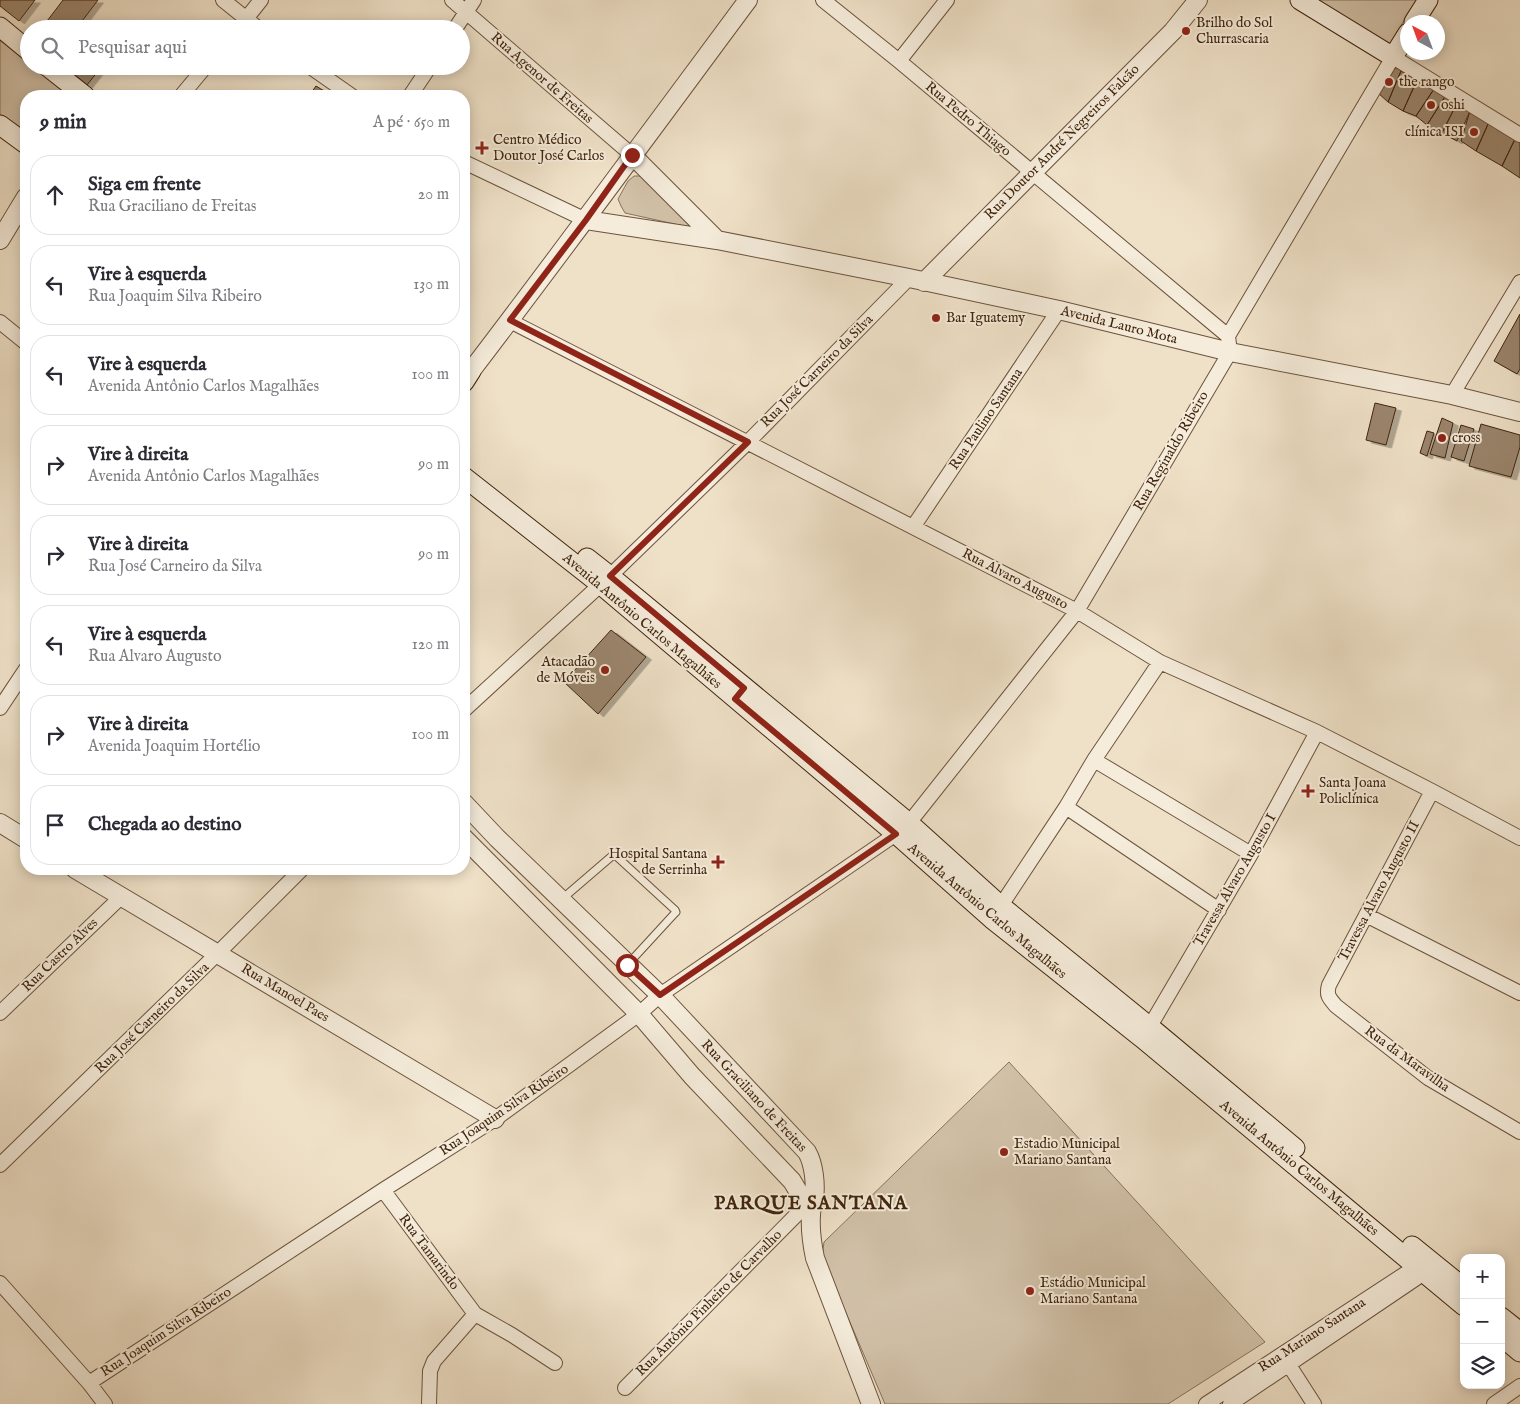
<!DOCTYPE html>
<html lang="pt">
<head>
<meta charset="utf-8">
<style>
  :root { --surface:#fff; --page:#f7f7f7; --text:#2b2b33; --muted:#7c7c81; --line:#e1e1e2 }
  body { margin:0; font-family:"IM FELL English",serif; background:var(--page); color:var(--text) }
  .controls { position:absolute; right:15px; bottom:15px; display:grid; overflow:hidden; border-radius:10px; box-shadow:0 2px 12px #0003 }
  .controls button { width:45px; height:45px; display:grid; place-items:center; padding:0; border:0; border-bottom:1px solid var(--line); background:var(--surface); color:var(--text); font:25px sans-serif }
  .compass { position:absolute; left:1400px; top:15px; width:45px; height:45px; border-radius:50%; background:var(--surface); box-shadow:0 2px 12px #0003; rotate:319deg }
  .stop { position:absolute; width:15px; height:15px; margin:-11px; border:4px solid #8f2418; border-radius:50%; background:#fff }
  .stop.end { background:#8f2418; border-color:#fff; box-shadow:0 1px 5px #0008 }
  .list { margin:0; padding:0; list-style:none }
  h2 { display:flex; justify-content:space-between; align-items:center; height:65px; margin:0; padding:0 20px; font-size:21px }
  h2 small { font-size:16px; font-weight:400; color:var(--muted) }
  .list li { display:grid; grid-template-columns:32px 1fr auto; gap:15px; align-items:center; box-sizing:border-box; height:80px; margin:0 10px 10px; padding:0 10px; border:1px solid var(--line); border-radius:20px }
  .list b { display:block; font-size:19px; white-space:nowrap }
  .list p { margin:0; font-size:16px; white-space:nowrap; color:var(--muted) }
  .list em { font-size:16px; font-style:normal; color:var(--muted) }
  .icon { flex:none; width:28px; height:28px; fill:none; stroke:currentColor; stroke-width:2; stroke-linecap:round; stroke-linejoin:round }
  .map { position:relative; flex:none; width:1520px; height:1404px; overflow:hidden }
  .search { position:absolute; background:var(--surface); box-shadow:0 2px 12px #0003; left:20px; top:20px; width:450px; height:55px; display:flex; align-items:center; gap:12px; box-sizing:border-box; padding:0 18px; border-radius:28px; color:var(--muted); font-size:19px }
  .panel { position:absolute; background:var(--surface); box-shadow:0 2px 12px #0003; left:20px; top:90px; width:450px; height:785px; border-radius:20px }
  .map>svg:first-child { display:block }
</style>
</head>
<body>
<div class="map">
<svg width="1520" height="1404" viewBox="0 0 1520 1404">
  <defs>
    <filter id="shadow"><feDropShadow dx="5.5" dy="3" stdDeviation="0" flood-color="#0004"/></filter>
  </defs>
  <rect width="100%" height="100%" fill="#efe1c8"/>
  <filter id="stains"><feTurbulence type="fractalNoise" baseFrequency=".004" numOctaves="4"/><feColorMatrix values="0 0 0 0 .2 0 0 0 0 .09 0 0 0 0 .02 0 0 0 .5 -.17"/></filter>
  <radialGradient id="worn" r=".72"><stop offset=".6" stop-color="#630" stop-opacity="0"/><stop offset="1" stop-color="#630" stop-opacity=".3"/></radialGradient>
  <path fill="#d1c1a8" stroke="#88725a" d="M1303,0H1417L1385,51Z
    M0,38L29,61V66H35L73,96H26V133L0,114Z
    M634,176H640L697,229L625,213L621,206L618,199L628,181Z
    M1009,1062L1265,1342L1168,1404H885L822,1257L824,1242Z"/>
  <path fill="#9b866e" stroke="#40240d" filter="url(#shadow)" d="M0,0H35L19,21L0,6Z
    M63,0H98L76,29H41Z
    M1391,62L1401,71L1388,102L1377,92Z
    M72,66H102L87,85L69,70Z
    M1401,71L1417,80L1403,111L1388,102Z
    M1417,80L1434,89L1416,116L1403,111Z
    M316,86L332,96H309Z
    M1434,89L1446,95L1427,125L1416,116Z
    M1446,95L1457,103L1442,133L1427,125Z
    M1457,103L1470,111L1457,141L1442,133Z
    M1470,111L1489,122L1476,151L1461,141Z
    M1489,122L1516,137L1502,166L1476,151Z
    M1516,137L1520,139V178L1502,166Z
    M1520,314V369L1517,374L1494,361Z
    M1375,403L1396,408L1386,445L1366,440Z
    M1442,418L1453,423L1445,458L1430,454Z
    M1481,424L1520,435V447L1511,477L1469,466Z
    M1461,425L1474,429L1464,461L1451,457Z
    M1427,431L1434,433L1427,456L1420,453Z
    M611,630L646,657L598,714L564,682Z"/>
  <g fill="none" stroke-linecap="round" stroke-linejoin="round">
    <g stroke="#6c533c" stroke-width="9">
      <path id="service" d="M562,899L612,856L615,855L675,910L676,912L675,913L629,963"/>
    </g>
    <g stroke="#6c533c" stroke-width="16">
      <path id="minor" d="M223,0L259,29
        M452,0L632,155
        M823,0L899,61L1228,336
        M238,29L261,0
        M455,29L474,0
        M899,61L947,0
        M309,66L352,96
        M181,96L206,66
        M410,96L430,66
        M464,162L586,220
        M510,321L1077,611L1160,662L1317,732L1432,791L1520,838
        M0,322L26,343
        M1452,395L1520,282
        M913,527L1059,310
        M0,708L26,669
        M464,710L610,576L748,442L909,278
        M1094,760L1251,854
        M1432,791L1329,985C1326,995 1329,998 1336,1006L1428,1078L1520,1132
        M1066,807L1219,910
        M996,913L1066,807L1094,760L1160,662
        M1366,915L1520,993
        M0,1013L121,897
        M1146,1033L1251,854L1317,732
        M0,1165L218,953L302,869
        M383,1190L475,1314L434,1361L430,1371L429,1404
        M0,1283L89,1383L105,1404
        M475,1314L512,1335L555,1363
        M1289,1365L1314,1404
        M89,1383L383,1190L495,1119L639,1014L660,995L896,834L909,823L1077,611L1230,352L1228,336L1393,57L1520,135
        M625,1388L812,1199
        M1206,1404L1417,1266
        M1230,1404L1424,1273
        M1494,1404L1520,1386"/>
    </g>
    <g stroke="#6c533c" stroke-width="20">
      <path id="tertiary" d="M632,155L717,240
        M586,220L717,240L909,278L1059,310L1230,352L1452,395L1520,412
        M0,240L26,197
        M924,282L1173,31L1198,0
        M471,371C565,248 656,124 748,0
        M464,803L497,838L660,995L807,1152C814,1164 816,1185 814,1199C813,1204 811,1209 811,1215C810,1230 812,1244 815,1258L871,1404
        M0,823L26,839
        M464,838L639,1014L692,1076L792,1181L811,1213
        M75,869L495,1119"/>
    </g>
    <g stroke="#40240d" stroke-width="21">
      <path id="secondary" d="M1300,0L1393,57L1408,33
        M1414,22L1428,0
        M0,27L29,51
        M47,66L85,96
        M0,125L26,144
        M464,366L471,371L464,382
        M464,477L600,584L896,834L992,919L1142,1038L1464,1306
        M587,558L610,576L909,823L1001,906L1150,1027L1295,1148
        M1412,1246L1464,1288
        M1501,1317L1520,1332
        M1501,1336L1520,1352"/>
    </g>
    <use href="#service" stroke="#f5ecdb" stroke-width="7"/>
    <use href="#minor" stroke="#f5ecdb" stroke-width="14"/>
    <use href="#tertiary" stroke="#f5ecdb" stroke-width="18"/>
    <use href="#secondary" stroke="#f5ecdb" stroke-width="19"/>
  </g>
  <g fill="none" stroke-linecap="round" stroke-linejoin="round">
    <path stroke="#8f2418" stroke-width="6" d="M627,965L660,995L896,834L735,699L744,688L610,576L748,442L510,320L586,220L632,155"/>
  </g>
  <g fill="#8f2418" stroke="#f5ecdb" stroke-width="2">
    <circle cx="1186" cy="31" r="5"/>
    <circle cx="1389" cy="82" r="5"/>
    <circle cx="1431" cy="105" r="5"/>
    <circle cx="1474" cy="132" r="5"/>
    <path d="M479.5 140.5h5v5h5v5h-5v5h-5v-5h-5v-5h5z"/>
    <circle cx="936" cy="318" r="5"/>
    <circle cx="1442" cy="438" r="5"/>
    <circle cx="605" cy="670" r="5"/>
    <path d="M1305.5 783.5h5v5h5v5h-5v5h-5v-5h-5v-5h5z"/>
    <path d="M715.5 854.5h5v5h5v5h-5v5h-5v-5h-5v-5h5z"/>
    <circle cx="1004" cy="1152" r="5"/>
    <circle cx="1030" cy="1291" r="5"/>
  </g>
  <g text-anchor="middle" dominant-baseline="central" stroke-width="4" stroke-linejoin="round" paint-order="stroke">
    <g font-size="14" fill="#40240d" stroke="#f5ecdb" text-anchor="start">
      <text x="1196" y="23">Brilho do Sol<tspan x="1196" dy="16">Churrascaria</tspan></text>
      <text x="1399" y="82">the rango</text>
      <text x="1441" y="105">oshi</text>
      <text x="1464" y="132" text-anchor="end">clínica ISI</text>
      <text x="493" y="140">Centro Médico<tspan x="493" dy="16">Doutor José Carlos</tspan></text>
      <text x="946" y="318">Bar Iguatemy</text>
      <text x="1452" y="438">cross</text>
      <text x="595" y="662" text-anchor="end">Atacadão<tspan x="595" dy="16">de Móveis</tspan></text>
      <text x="1319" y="783">Santa Joana<tspan x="1319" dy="16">Policlínica</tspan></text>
      <text x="707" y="854" text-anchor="end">Hospital Santana<tspan x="707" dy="16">de Serrinha</tspan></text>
      <text x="1014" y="1144">Estadio Municipal<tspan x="1014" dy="16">Mariano Santana</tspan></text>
      <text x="1040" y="1283">Estádio Municipal<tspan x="1040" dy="16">Mariano Santana</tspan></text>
    </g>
    <g font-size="14" fill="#40240d" stroke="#f5ecdb">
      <text transform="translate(542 78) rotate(41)">Rua Agenor de Freitas</text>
      <text transform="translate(968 119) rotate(40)">Rua Pedro Thiago</text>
      <text transform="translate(1062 142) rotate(-45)">Rua Doutor André Negreiros Falcão</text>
      <text transform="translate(1119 325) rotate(14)">Avenida Lauro Mota</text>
      <text transform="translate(817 371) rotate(-45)">Rua José Carneiro da Silva</text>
      <text transform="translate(986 419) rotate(-56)">Rua Paulino Santana</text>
      <text transform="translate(1171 451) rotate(-60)">Rua Reginaldo Ribeiro</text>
      <text transform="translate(1015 579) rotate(27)">Rua Alvaro Augusto</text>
      <text transform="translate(642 621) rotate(40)">Avenida Antônio Carlos Magalhães</text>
      <text transform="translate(1235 880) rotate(-60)">Travessa Alvaro Augusto I</text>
      <text transform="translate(1379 891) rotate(-62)">Travessa Alvaro Augusto II</text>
      <text transform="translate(987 911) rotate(40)">Avenida Antônio Carlos Magalhães</text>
      <text transform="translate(60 955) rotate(-44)">Rua Castro Alves</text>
      <text transform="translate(285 993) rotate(31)">Rua Manoel Paes</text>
      <text transform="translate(152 1018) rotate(-44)">Rua José Carneiro da Silva</text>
      <text transform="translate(1407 1059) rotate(36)">Rua da Maravilha</text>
      <text transform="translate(754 1096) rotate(47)">Rua Graciliano de Freitas</text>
      <text transform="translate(504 1110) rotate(-34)">Rua Joaquim Silva Ribeiro</text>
      <text transform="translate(1299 1168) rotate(40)">Avenida Antônio Carlos Magalhães</text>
      <text transform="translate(429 1252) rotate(53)">Rua Tamarindo</text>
      <text transform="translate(709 1303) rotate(-45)">Rua Antônio Pinheiro de Carvalho</text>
      <text transform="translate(166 1332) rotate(-33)">Rua Joaquim Silva Ribeiro</text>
      <text transform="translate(1312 1335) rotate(-33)">Rua Mariano Santana</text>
    </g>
    <g font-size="19" font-weight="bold" letter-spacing="1" fill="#40240d" stroke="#f5ecdb">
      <text x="811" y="1204">PARQUE SANTANA</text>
    </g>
  </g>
  <rect width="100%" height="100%" filter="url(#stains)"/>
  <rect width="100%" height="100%" fill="url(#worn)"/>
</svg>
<div class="controls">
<button>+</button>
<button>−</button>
<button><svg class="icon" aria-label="layers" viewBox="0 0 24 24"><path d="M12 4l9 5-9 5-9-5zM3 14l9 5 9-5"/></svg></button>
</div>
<svg class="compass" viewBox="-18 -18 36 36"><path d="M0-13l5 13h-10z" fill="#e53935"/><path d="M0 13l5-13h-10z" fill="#7c7c81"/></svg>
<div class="stop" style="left:627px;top:965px"></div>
<div class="stop end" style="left:632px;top:155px"></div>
<div class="search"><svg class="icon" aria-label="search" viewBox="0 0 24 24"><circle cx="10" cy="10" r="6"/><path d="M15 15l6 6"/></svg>Pesquisar aqui</div>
<section class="panel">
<h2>9 min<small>A pé · 650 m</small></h2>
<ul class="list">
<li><svg class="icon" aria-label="ahead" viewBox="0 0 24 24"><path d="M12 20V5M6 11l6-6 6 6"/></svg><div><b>Siga em frente</b><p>Rua Graciliano de Freitas</p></div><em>20 m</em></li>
<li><svg class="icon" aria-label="left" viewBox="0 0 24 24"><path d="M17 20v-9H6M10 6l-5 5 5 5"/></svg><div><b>Vire à esquerda</b><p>Rua Joaquim Silva Ribeiro</p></div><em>130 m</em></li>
<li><svg class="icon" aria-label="left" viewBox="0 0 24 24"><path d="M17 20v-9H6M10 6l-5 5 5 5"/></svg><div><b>Vire à esquerda</b><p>Avenida Antônio Carlos Magalhães</p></div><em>100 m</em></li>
<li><svg class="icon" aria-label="right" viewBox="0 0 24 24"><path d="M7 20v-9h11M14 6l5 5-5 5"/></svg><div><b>Vire à direita</b><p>Avenida Antônio Carlos Magalhães</p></div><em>90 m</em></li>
<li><svg class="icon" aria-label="right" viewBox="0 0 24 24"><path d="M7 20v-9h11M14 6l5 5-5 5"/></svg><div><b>Vire à direita</b><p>Rua José Carneiro da Silva</p></div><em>90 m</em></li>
<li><svg class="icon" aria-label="left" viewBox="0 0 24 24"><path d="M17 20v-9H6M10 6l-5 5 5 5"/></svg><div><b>Vire à esquerda</b><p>Rua Alvaro Augusto</p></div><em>120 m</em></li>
<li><svg class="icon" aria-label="right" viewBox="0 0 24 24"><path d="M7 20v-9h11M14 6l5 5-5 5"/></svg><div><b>Vire à direita</b><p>Avenida Joaquim Hortélio</p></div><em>100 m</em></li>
<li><svg class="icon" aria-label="arrive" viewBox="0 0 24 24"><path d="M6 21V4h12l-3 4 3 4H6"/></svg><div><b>Chegada ao destino</b></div></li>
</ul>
</section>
</div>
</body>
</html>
